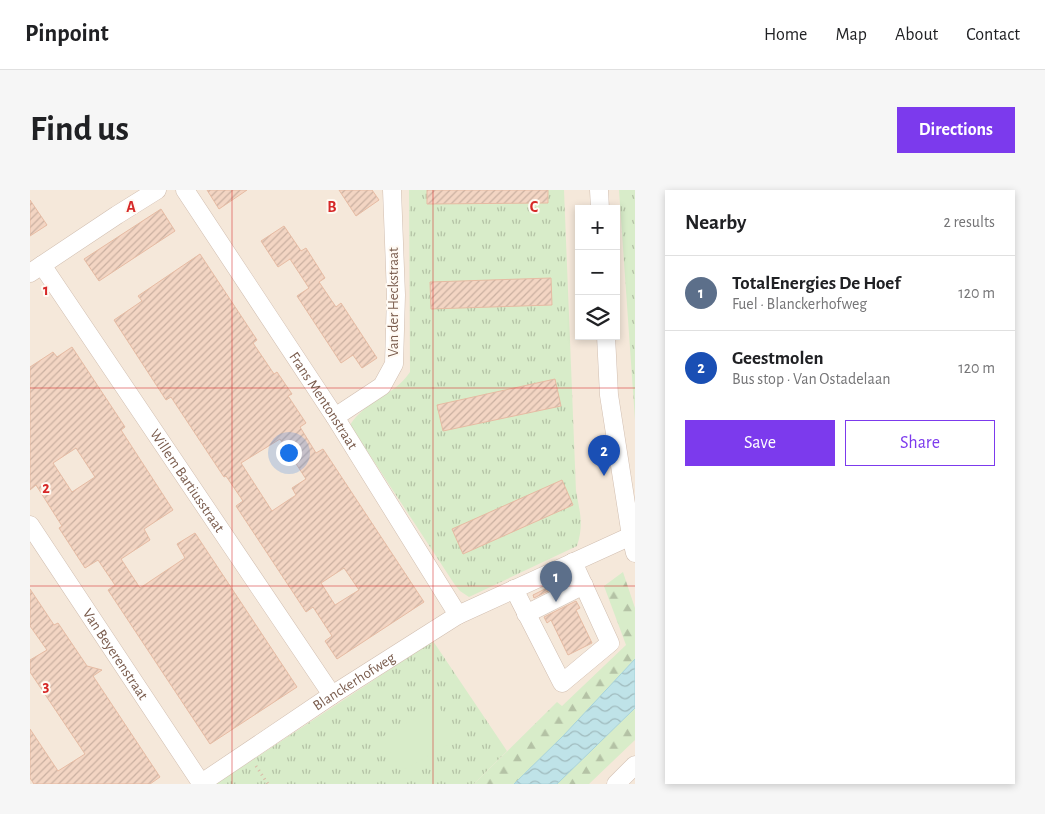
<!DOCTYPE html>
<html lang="en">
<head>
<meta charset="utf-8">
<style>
  :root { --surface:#fff; --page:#f6f6f6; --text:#202124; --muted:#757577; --line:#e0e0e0; --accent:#7c3aed }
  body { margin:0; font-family:"Alegreya Sans",sans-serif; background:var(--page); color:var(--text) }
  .controls { position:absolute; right:15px; top:15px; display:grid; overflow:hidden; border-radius:0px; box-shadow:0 2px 8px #0003 }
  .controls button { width:45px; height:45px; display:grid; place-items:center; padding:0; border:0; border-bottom:1px solid var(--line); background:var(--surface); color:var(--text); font:25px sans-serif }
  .you { position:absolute; left:258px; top:262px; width:18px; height:18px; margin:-12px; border:4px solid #fff; border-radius:50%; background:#1a73e8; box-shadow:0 0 0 8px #1a73e833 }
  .badge { display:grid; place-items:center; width:32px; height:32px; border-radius:50%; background:var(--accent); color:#fff; font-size:16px; font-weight:700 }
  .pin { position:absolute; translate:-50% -41px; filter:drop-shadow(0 1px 2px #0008) }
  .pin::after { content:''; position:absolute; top:26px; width:18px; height:15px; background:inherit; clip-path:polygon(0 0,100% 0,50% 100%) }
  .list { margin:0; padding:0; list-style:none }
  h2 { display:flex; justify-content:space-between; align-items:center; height:65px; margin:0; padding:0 20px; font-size:21px }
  h2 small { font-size:16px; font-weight:400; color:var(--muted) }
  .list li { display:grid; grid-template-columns:32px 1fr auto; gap:15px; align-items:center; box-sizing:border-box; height:75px; padding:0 20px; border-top:1px solid var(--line) }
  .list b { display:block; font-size:19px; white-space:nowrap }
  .list p { margin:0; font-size:16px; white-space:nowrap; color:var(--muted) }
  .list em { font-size:16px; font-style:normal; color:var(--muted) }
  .actions { display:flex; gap:10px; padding:15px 20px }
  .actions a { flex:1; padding:11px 0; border:1px solid var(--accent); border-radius:0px; text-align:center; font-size:18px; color:var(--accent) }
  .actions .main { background:var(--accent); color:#fff }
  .icon { flex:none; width:28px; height:28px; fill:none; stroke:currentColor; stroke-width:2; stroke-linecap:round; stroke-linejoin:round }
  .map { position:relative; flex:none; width:605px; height:594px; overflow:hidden; border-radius:0px }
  header { display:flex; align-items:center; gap:30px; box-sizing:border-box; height:70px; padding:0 25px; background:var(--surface); border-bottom:1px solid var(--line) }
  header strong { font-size:24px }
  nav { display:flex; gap:28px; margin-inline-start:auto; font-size:18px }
  .intro { display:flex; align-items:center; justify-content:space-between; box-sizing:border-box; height:120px; padding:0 30px }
  h1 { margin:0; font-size:35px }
  .button { padding:12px 22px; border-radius:0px; background:var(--accent); color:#fff; font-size:18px; font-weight:700 }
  main { display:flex; gap:30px; padding:0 30px }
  aside { flex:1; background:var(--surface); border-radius:0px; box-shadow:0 2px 8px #0003 }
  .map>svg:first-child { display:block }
</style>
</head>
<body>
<header>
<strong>Pinpoint</strong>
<nav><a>Home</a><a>Map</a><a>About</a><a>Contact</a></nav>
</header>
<div class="intro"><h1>Find us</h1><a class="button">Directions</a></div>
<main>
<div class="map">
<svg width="605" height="594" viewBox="0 0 605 594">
  <defs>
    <pattern id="grass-tufts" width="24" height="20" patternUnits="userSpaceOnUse" patternTransform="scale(1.25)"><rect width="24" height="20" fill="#d8ecc9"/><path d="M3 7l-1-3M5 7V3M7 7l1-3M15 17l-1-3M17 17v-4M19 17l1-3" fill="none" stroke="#b4c2a5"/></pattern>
    <pattern id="forest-firs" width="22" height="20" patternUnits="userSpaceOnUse" patternTransform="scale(1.25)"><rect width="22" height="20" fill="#d8ecc9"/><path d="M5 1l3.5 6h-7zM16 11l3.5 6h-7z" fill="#b4c2a5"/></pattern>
    <pattern id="water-waves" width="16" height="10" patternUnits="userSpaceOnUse" patternTransform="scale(1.25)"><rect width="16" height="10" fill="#bfe3e8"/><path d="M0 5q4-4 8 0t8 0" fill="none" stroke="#a0bbbe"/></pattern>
    <pattern id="building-hatch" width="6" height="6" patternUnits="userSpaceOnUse" patternTransform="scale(1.25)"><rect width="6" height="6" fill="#f3d5c3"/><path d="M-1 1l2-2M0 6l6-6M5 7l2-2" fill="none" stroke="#cab0a1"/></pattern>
  </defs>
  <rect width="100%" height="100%" fill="#fdf6ec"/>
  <path fill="#f5e8da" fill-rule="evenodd" d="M0,0H605V594H0ZM549,19H586V146H549Z"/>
  <path fill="url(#grass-tufts)" d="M379,0H534L546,301C550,323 554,334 547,356L439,407L430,401L425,395L320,235C336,210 364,206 380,182Z
    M589,0H605V230Z
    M403,451L477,561L444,594H186Z"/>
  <path fill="url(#forest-firs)" d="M593,382L605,418V469L533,546L484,594H444L527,512L532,516L596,455L574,396Z
    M605,518V550L559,594H527Z"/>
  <path fill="#d8ecc9" d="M408,515L428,549L371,581L352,547Z"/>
  <path fill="url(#water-waves)" stroke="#a5d3da" d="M605,469V518L527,594H484L533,546Z"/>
  <path fill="url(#building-hatch)" stroke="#e6bba3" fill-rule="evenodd" d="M177,0H217L189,19Z
    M309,0H342L349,10L326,26Z
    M397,0H518V13L397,14Z
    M0,10L17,35L0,46Z
    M131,19L145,41L69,91L54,69Z
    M254,36L271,61L276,58L295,88L289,92L306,117L311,113L347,168L332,178L323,165L311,173L267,106L279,98L260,69L248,77L231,51Z
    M170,64L227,150L223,153L244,184L247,182L262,204L258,206L276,233L270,237L286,263L293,259L394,412L307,469L295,451L302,446L283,417L276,422L206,316L213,311L196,286L194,287L141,207L136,210L84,130L112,111L108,106ZM250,249L276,289L262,298L266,305L242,321L211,273ZM314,378L329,400L305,415L291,393Z
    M521,88L522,115L401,119L400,92Z
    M42,157L95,237L91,240L143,320L114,339L120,350L91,369L110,398L155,368L147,354L165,343L267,497L180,554L78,400L85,395L68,370L55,378L29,338L32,336L6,295L0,300V177L23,162L27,167ZM46,258L65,287L42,302L23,273Z
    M525,189L531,216L413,241L407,215Z
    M532,290L543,315L433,364L422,339Z
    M535,389L536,392L504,408L503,405Z
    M0,399L24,435L28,433L57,476L72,480L63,486L130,587L120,594H4L0,588V539L28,581L55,564L0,482V470L17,460L0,436Z
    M546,411L550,418L546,420L562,453L538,465L521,430L517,433L514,427Z"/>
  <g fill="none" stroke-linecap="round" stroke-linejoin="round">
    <g stroke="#d1beb0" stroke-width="19">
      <g id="minor">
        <path id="s1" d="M155,0L305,227L428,425"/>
        <path d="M569,0L570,19"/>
        <path id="s2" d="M12,75L302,505"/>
        <path d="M0,83L87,25L127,0"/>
        <path d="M576,146L579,205L601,346L605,363"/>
        <path d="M305,227L352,196L364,174L366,105L362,0"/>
        <path id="s3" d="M0,335L171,593"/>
        <path d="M484,399L532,493L580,453L543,372"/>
        <path d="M496,424L554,395"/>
        <path id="s4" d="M170,594L302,505L428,425L601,346"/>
        <path d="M586,594L605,575"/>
      </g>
    </g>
    <path stroke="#d9b8a5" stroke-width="3" stroke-dasharray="1 4" stroke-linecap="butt" d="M226,576L238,594"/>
    <use href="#minor" stroke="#fff" stroke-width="18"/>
  </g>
  <path fill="none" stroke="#d62828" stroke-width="1" stroke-opacity="0.55" d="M202,0V594M403,0V594M0,198H605M0,396H605"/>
  <g text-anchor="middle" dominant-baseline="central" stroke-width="4" stroke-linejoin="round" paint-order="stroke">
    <g font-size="15" fill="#7a5c4d" stroke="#fffaf3">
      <text transform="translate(363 112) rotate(-90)">Van der Heckstraat</text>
      <text stroke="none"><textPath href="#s1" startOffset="252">Frans Mentonstraat</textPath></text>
      <text stroke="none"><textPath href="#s2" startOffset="260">Willem Bartiusstraat</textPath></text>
      <text stroke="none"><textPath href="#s3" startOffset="155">Van Beyerenstraat</textPath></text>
      <text stroke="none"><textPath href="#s4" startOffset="185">Blanckerhofweg</textPath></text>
    </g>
  </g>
  <g font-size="16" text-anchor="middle" font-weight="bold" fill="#d62828" stroke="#fffaf3" stroke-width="4" stroke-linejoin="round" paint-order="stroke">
    <text x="101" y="22">A</text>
    <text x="302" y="22">B</text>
    <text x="504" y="22">C</text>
    <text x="16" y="105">1</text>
    <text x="16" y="303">2</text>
    <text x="16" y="501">3</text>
  </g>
</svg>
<div class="controls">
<button>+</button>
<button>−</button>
<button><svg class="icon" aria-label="layers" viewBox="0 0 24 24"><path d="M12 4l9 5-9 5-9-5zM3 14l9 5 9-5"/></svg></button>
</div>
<div class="you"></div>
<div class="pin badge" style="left:526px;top:412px;background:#5c6f8a">1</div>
<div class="pin badge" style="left:574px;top:286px;background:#1a4fb4">2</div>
</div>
<aside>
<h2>Nearby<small>2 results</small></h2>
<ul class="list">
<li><span class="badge" style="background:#5c6f8a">1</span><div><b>TotalEnergies De Hoef</b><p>Fuel · Blanckerhofweg</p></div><em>120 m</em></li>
<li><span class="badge" style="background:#1a4fb4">2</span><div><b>Geestmolen</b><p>Bus stop · Van Ostadelaan</p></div><em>120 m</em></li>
</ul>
<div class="actions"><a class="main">Save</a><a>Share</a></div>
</aside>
</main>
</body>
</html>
